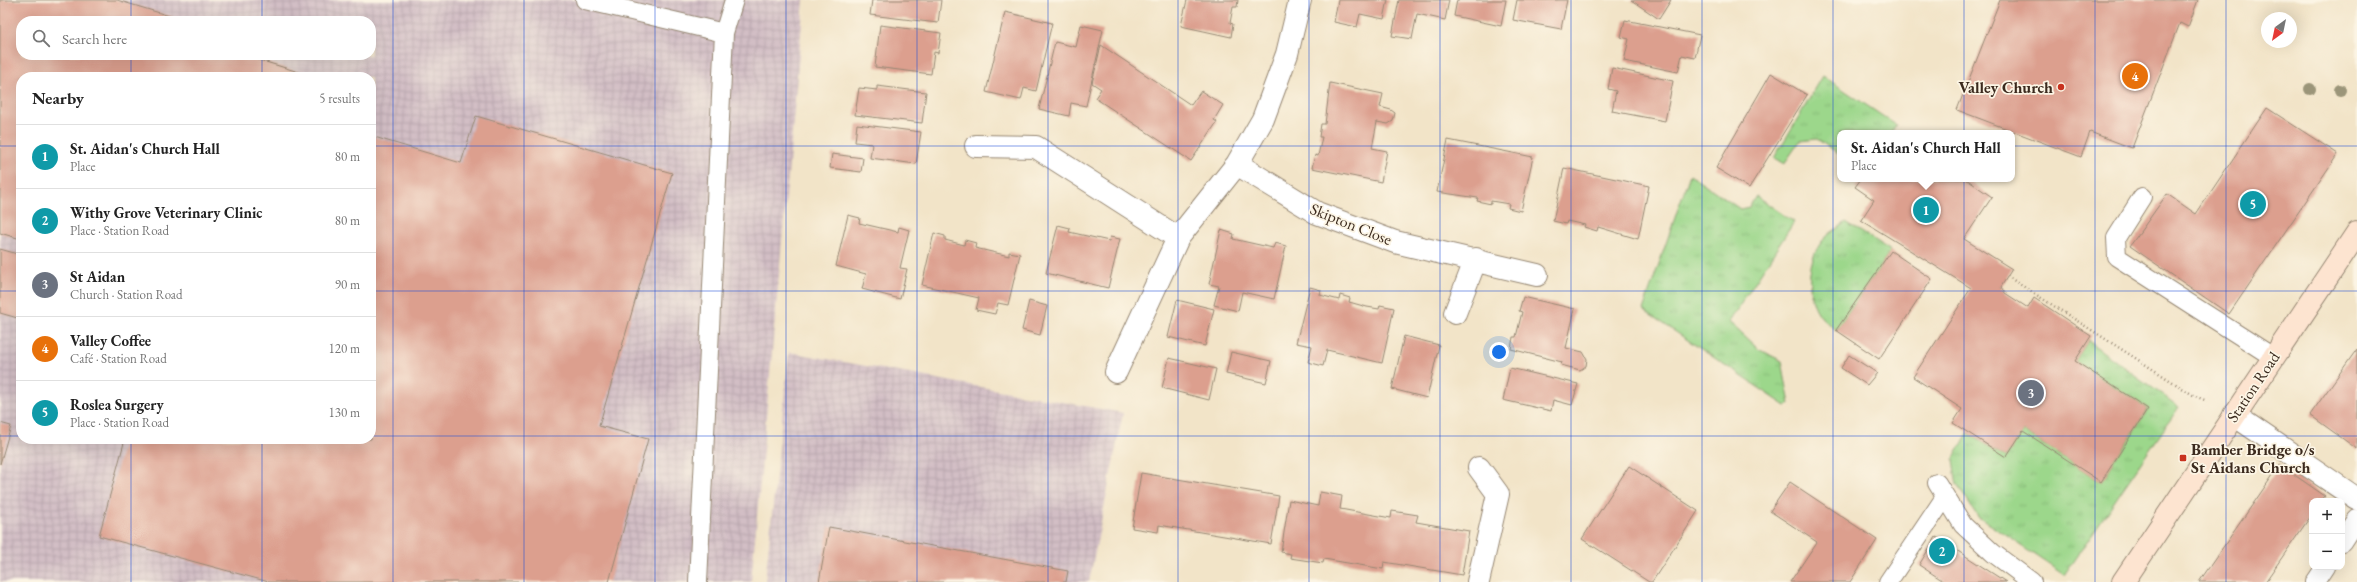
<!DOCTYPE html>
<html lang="en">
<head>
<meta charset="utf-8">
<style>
  :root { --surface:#fff; --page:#f6f6f6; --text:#222; --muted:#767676; --line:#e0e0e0; --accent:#c8321e }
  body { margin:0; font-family:"EB Garamond",serif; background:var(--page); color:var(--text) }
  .controls { position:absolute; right:12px; bottom:12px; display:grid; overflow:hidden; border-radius:8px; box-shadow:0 4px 16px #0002 }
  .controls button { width:36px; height:36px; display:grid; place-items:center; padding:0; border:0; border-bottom:1px solid var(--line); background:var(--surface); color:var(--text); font:20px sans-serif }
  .compass { position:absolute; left:2261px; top:12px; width:36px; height:36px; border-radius:50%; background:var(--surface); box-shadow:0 4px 16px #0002; rotate:213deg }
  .you { position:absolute; left:1499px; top:352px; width:14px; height:14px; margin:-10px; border:3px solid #fff; border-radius:50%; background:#1a73e8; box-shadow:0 0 0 6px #1a73e833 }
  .badge { display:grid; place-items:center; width:26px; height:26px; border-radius:50%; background:var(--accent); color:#fff; font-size:13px; font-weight:700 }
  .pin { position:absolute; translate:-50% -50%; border:2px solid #fff; box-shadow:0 1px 4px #0006 }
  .popup { position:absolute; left:1837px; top:130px; width:178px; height:52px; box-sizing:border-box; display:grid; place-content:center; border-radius:8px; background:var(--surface); filter:drop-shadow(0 1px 3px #0005); font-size:13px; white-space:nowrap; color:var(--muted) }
  .popup b { font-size:15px; color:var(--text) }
  .popup::after { content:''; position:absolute; left:50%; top:100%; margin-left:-8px; border:8px solid transparent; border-top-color:var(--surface) }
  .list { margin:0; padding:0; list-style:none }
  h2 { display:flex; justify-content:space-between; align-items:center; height:52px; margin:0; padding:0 16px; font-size:17px }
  h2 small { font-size:13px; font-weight:400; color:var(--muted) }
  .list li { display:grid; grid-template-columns:26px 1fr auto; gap:12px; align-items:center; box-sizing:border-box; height:64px; padding:0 16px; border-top:1px solid var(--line) }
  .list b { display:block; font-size:15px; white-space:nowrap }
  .list p { margin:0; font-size:13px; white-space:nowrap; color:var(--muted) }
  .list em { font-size:13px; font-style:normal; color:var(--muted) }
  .icon { flex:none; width:22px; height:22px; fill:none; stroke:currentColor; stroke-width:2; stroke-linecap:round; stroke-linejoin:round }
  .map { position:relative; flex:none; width:2357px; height:582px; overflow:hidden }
  .search { position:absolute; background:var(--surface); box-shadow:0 4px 16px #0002; left:16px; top:16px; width:360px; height:44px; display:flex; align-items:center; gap:10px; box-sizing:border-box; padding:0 14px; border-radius:16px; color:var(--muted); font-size:15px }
  .panel { position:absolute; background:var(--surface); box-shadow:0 4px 16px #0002; left:16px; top:72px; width:360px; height:372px; border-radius:16px }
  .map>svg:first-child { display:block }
</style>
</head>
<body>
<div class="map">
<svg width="2357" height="582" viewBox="0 0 2357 582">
  <defs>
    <pattern id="industrial-grid" width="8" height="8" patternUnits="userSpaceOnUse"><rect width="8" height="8" fill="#d2bec5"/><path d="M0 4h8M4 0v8" fill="none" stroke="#b5a3a9"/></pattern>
    <pattern id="grass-tufts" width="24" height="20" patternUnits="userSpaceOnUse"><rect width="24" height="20" fill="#9cd78b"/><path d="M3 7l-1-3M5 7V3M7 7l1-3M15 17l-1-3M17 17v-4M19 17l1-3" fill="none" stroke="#87b978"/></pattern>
  </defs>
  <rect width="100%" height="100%" fill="#fcf5e5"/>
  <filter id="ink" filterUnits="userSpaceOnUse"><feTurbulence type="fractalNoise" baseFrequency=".025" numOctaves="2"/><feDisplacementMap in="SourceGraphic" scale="8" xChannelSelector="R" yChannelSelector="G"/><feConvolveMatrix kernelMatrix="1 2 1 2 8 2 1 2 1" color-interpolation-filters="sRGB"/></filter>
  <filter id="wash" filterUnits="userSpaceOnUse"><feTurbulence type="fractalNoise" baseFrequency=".012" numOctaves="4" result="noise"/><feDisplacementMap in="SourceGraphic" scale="16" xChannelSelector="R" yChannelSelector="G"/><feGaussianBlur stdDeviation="0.9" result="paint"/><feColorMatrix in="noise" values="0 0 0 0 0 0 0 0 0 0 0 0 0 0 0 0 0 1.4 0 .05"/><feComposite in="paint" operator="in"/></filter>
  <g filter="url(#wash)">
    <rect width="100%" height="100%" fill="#f2e4c8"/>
    <path fill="url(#industrial-grid)" fill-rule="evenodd" d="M0,0H804L751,582H0ZM21,21H371V55H21ZM21,77H371V439H21Z
      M789,352L1123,413L1089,582H765Z"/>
    <path fill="url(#grass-tufts)" stroke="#6c8054" d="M1823,76L1896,125L1891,133H1840V155L1817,139L1800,141L1784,164L1774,158Z
      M1690,174L1740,209L1749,207L1756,196L1794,222L1729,322L1758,349L1782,361L1790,404L1786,406L1643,310Z
      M1846,222L1891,251L1836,330C1832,326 1826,322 1822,318C1804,297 1806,256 1826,237C1832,231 1840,227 1846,222Z
      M2088,341L2179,407L2064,575L1978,517L1957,485L1953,460L1968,433L2006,457L2023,431L2101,482L2148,409L2075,361Z"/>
    <g id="blocks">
      <path fill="#dc9f8e" d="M0,0H117L173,17L172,21H21V55H243L315,77H21V239L0,233Z
        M872,0H941L938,23L870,15Z
        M1187,0H1238L1237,7H1233L1230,23L1233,24L1231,37L1181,26Z
        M1338,0H1388L1384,19L1360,14L1357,27L1334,22Z
        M1399,0H1449L1445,20L1417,14L1412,39L1392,36Z
        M1457,0H1506L1501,26L1454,16Z
        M1517,0H1567L1561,29L1513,20Z
        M1631,0H1671L1659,19Z
        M2000,0H2198L2188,27L2180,23L2132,148L2090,132L2081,157L1957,110Z
        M1005,12L1052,23L1036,91L1024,88L1021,100L986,92Z
        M1625,20L1700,35L1695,58L1682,55L1678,72L1624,61L1629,39L1621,37Z
        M880,25L941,33L938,53L934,52L931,74L875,67Z
        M1081,25L1103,30L1086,106L1071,103L1069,116L1039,109L1055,42L1076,47Z
        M1101,45L1191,105L1201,91L1223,105L1214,120L1217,122L1191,161L1095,98L1101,89L1092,83Z
        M1612,68L1673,81L1665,121L1612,111L1616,91L1608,89Z
        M1771,73L1807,95L1749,188L1716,168Z
        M1330,83L1383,94L1380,107L1391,110L1395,113L1393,121L1388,124L1377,122L1372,148L1387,151L1381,182L1312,168L1315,155L1318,156L1322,137H1319L1321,124H1325Z
        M877,86L926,92L922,123L855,115L859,88L877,90Z
        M2267,108L2338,154L2229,314L2130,246L2167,194L2196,214Z
        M476,116L672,173L599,426L648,439L609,582H269L99,536L125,439H371V136L461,163Z
        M857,124L921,132L916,164L870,158L872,144L855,142Z
        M1448,140L1533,157L1521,211L1508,208L1509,204L1491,201V204L1477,201L1478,198L1437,192Z
        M832,154L863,158L861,172L830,168Z
        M1564,168L1649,186L1638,239L1598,227L1597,231L1584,227L1585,225L1567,221L1566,224L1553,221Z
        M1861,179H1966L1992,197L1964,239L2012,269L2001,287L2005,293L2028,308L2034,298L2091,336L2075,361L2148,409L2101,482L2023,431L2006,457L1953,423L1962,409L1913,377L1971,288L1861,220L1874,200L1855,187Z
        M848,215L860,218L859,223L898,232L899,227L909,230L900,268L907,269L900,299L862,289L866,274L836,266Z
        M1058,225L1070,228L1069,232L1109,241L1110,237L1120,239L1108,288L1046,273Z
        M1221,230L1234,234L1233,239L1273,248L1275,243L1286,246L1274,299L1242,292L1238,311L1214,305L1219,286L1209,284Z
        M934,233L945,236V240L964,245L965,240L976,243L975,248L1009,256V252L1020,254L1008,305L998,303L995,314L976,310L979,298L922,285Z
        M0,249L21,255V319L0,313Z
        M1891,251L1932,279L1879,359L1836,330Z
        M1310,287L1321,290L1320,295L1339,300L1340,295L1350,298L1349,302L1367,307L1379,309L1380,305L1394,308L1382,363L1327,350L1323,366L1308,362L1312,346L1296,343Z
        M1523,297L1575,309L1566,348L1583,352L1587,359L1586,366L1580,370L1561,365L1562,362L1511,349L1513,337H1516L1522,312L1519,311Z
        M1177,300L1214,309L1205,346L1168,337Z
        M1029,301L1047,306L1040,335L1022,330Z
        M1404,336L1439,345L1427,398L1392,389Z
        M2357,349V449L2310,415Z
        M1231,352L1271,361L1266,383L1226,374Z
        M1849,355L1877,373L1867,385L1841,368Z
        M1169,358L1216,369L1209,400L1162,388Z
        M1510,368L1578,384L1572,405L1553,400L1551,411L1503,400Z
        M0,423L11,426L0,464Z
        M2280,465L2325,496L2321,501H2312V515L2308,520L2265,582H2199Z
        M1629,466L1698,511L1652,582H1649L1582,539Z
        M1141,473L1279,496L1271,544L1159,525L1158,532L1132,528Z
        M1790,482L1877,540L1850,582H1790L1817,542L1770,511Z
        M1320,492L1342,496L1340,509L1391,518L1392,511L1418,515L1416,522L1469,531L1462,575L1384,562L1383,569L1324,559L1323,563L1290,558L1291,554L1281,552L1289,500L1318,506Z
        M829,527L1068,571L1066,582H819Z
        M1936,537L2006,582H1945L1919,565Z"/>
    </g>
  </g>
  <g filter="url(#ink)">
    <use href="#blocks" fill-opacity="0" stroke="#968773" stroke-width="1"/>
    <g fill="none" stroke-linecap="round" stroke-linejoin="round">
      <g stroke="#968773" stroke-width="20">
        <path id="lane" d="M585,0L724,33L698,582
          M724,33L734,0
          M2142,197L2116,238L2117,257L2273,357
          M1937,483L1963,525L1993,553L2032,582
          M2342,542L2357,519
          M1888,582L1945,497
          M2315,582L2325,567"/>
      </g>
      <g stroke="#968773" stroke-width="24">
        <path id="street" d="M976,146L1036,147L1178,238
          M1237,164L1317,213L1395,242L1537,275
          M1455,313L1476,259
          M1116,372L1178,238L1237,164L1263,119L1287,54L1300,0
          M2234,415L2357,499
          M1478,582L1498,494L1479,468"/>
      </g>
      <g stroke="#968773" stroke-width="24">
        <path id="secondary" d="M2123,582L2357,233"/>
      </g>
      <path stroke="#968773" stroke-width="2.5" stroke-dasharray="1 3" stroke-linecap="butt" d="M2007,276L2193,395L2207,401"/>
      <use href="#lane" stroke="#fff" stroke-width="18"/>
      <use href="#street" stroke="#fff" stroke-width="22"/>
      <use href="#secondary" stroke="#fde4d0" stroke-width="22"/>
    </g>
    <g fill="#9b9579">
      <circle cx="2310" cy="89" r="6"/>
      <circle cx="2340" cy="90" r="6"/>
    </g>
  </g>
  <path fill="none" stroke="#1d4ed8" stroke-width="1" stroke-opacity="0.55" d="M131,0V21M262,0V21M393,0V582M524,0V582M655,0V582M786,0V582M917,0V582M1048,0V582M1178,0V582M1309,0V582M1440,0V582M1571,0V582M1702,0V582M1833,0V582M1964,0V582M2095,0V582M2226,0V582M131,55V77M262,55V77M0,146H21M371,146H2357M0,291H21M371,291H2357M0,436H21M371,436H2357M131,439V582M262,439V582"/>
  <g fill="#c8321e" stroke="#fcf5e5" stroke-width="1.5">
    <circle cx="2061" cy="87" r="4"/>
    <rect x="2179" y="454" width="8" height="8" rx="2"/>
  </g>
  <g text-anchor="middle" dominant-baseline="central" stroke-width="3.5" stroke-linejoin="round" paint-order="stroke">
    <g font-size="16" font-weight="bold" fill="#3b2a1e" stroke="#fcf5e5" text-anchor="end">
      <text x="2053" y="87">Valley Church</text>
      <text x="2191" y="449" text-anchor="start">Bamber Bridge o/s<tspan x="2191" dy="18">St Aidans Church</tspan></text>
    </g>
    <g font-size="16" fill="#3b2a1e" stroke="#fcf5e5">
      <text transform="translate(1351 224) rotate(22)">Skipton Close</text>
      <text transform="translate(2253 387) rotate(-56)">Station Road</text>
    </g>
  </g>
</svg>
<div class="controls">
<button>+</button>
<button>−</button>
</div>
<svg class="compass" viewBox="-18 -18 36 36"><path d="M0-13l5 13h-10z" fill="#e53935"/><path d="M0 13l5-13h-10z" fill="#767676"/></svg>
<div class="you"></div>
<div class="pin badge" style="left:1926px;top:210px;background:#0f9aa8">1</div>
<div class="popup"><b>St. Aidan's Church Hall</b>Place</div>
<div class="pin badge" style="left:1942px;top:551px;background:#0f9aa8">2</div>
<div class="pin badge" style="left:2031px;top:393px;background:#6b7280">3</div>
<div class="pin badge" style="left:2135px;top:76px;background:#e8710a">4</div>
<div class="pin badge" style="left:2253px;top:204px;background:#0f9aa8">5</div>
<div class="search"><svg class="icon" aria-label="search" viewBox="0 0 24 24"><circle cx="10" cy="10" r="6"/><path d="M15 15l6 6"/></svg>Search here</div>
<section class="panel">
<h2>Nearby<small>5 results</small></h2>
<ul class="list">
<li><span class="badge" style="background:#0f9aa8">1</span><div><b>St. Aidan's Church Hall</b><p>Place</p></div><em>80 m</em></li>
<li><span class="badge" style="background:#0f9aa8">2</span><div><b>Withy Grove Veterinary Clinic</b><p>Place · Station Road</p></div><em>80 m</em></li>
<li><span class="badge" style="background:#6b7280">3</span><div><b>St Aidan</b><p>Church · Station Road</p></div><em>90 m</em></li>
<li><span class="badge" style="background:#e8710a">4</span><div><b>Valley Coffee</b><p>Café · Station Road</p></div><em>120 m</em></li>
<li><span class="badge" style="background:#0f9aa8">5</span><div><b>Roslea Surgery</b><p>Place · Station Road</p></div><em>130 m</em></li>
</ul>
</section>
</div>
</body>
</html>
